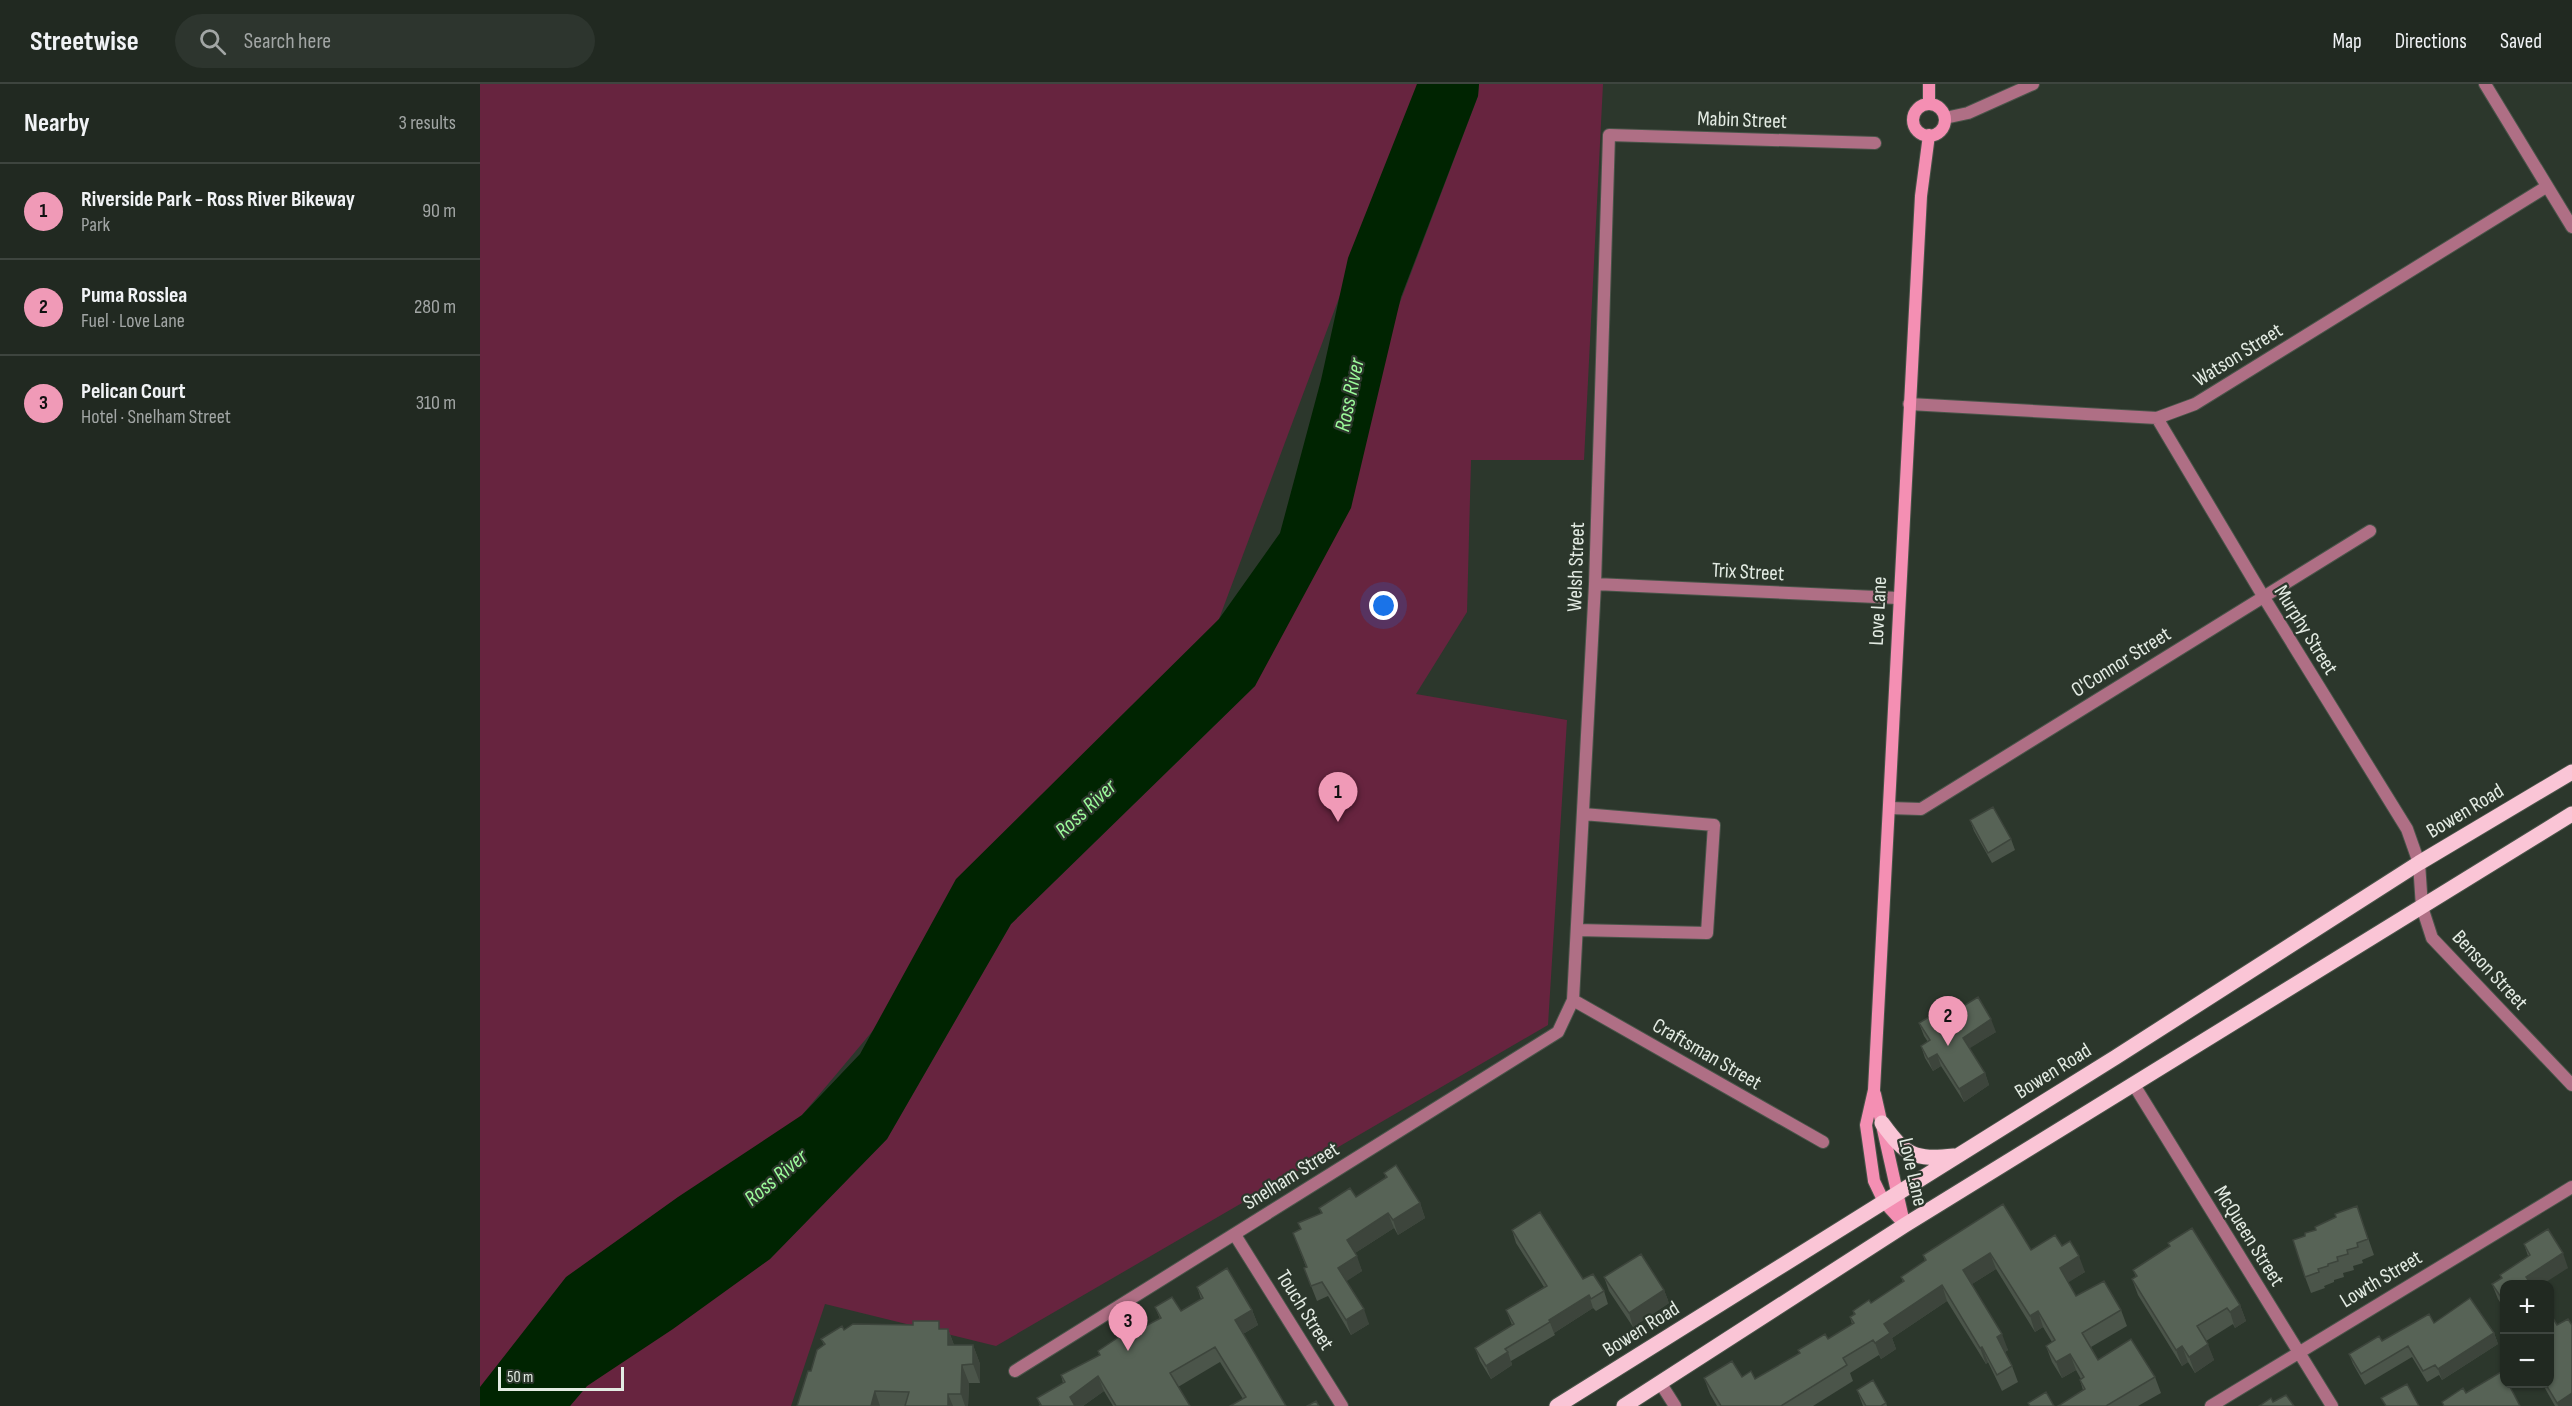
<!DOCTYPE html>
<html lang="en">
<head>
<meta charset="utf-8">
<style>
  :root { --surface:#212921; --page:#2d352e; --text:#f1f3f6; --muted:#a2a6a5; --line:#3e453f; --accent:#f09ab7 }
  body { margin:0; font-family:"Sofia Sans Condensed",sans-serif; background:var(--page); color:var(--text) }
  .controls { position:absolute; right:18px; bottom:18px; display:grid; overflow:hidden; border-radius:12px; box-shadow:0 2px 4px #0004 }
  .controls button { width:54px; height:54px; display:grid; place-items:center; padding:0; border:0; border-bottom:2px solid var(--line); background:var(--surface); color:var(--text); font:30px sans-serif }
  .scale { position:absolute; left:18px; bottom:15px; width:126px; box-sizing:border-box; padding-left:6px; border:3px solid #e3ebe3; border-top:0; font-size:16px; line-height:21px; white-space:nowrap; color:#e3ebe3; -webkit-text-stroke:4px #2c372c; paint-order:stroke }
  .you { position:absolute; left:904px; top:522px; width:21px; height:21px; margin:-15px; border:4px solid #fff; border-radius:50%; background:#1a73e8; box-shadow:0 0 0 9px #1a73e833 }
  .badge { display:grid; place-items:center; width:39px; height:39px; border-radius:50%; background:var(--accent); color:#111; font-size:20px; font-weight:700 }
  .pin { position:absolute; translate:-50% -50px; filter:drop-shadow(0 2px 3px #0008) }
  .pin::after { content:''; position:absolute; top:32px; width:21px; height:18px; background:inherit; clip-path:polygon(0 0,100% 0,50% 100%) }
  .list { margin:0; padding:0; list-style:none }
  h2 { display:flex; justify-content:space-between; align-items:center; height:78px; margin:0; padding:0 24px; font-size:26px }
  h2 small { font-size:20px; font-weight:400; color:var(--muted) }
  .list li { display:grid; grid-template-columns:39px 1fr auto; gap:18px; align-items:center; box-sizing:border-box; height:96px; padding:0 24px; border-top:2px solid var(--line) }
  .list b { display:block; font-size:22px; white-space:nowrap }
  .list p { margin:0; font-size:20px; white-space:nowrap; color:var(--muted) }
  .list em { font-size:20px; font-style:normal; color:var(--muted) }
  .icon { flex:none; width:33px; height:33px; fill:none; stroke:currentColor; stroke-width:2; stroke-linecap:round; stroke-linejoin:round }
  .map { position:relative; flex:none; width:2092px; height:1322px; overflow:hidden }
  header { display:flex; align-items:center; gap:36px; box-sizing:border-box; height:84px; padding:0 30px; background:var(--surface); border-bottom:2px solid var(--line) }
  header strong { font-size:28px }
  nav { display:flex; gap:33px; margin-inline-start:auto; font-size:21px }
  .search { width:420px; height:54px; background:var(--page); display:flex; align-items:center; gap:15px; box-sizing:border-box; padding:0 21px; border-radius:33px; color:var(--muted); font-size:22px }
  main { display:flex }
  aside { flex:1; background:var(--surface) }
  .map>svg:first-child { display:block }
</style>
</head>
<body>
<header>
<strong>Streetwise</strong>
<div class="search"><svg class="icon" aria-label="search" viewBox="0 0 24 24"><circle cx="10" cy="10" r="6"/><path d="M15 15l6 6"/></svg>Search here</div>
<nav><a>Map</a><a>Directions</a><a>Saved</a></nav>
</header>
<main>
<aside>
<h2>Nearby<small>3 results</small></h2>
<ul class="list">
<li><span class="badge">1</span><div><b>Riverside Park - Ross River Bikeway</b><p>Park</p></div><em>90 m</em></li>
<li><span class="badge">2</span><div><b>Puma Rosslea</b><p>Fuel · Love Lane</p></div><em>280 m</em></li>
<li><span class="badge">3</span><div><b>Pelican Court</b><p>Hotel · Snelham Street</p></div><em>310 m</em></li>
</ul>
</aside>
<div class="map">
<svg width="2092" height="1322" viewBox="0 0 2092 1322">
  <rect width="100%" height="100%" fill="#2c372c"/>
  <path fill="#67243f" d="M0,0H937L936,8L739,535L322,1031L9,1322H0Z
    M999,0H1123L1104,376H991L987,528L936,610L1087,636L1068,941L516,1262L345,1220L311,1322H90L107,1302L290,1175L407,1055L531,840L775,602L998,12Z"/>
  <path fill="#002401" d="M937,0H999L998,12L921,213L871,424L775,602L531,840L407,1055L290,1175L193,1245L107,1302L90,1322H0V1303L86,1193L198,1113L322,1031L380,970L476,795L739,535L800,449L841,296L868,174Z"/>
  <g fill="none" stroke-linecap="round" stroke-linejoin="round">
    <g stroke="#495449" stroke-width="14">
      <path id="street" d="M2005,0L2092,143
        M1465,34L1488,29L1553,0
        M1429,320L1677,334L1715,320L2066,103
        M1677,334L1783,512L1927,745L1939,779L1942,823L1952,854L2092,1001
        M1115,500L1418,514
        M1409,724L1441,725L1890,447
        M1097,846L1227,849L1234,741L1103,730
        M1093,916L1343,1058
        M1654,1001L1852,1322
        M755,1151L862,1322
        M535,1287L1078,948L1093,916L1115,500L1129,51L1395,59
        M1181,1300L1195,1322
        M1731,1322L2092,1103"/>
    </g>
    <g stroke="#495449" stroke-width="14">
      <path id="secondary" d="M1449,0V20
        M1433 36a16 16 0 1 1 32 0a16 16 0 1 1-32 0Z
        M1395,1010L1424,1139
        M1425,1141L1404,1118L1394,1097L1386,1041L1394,1006L1441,112L1449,51"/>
    </g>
    <g stroke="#495449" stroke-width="17">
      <path id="primary" d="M1402,1039C1426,1072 1434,1076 1474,1072
        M1077,1322L1636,973L1939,779L2092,688
        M1144,1322L1425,1141L2092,730"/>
    </g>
    <use href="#street" stroke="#af6f85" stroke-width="12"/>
    <use href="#secondary" stroke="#f48fb3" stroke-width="12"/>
    <use href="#primary" stroke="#fac5d6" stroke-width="15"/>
  </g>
  <path fill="#4b554a" d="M1490,736L1531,755L1535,766L1512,779L1494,747Z
    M1469,931L1516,948L1489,964L1505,989L1509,1001L1484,1018L1461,982L1453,987L1445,974L1441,962L1448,958L1444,952L1439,939Z
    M904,1089L940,1119L945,1134L918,1151L914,1144L875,1169L882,1187L866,1197L889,1240L871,1251L848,1212L837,1217L824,1184L826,1183L813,1149L820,1145L841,1129L839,1124L876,1113L906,1094Z
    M1877,1122L1894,1171L1882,1176L1883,1179L1873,1182L1874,1186L1863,1189L1864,1193L1854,1196V1198L1844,1202L1845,1204L1831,1209L1825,1193L1836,1146Z
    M1032,1146L1103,1195L1124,1207L1128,1220L1116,1227L1113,1224L1074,1249L1075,1251L1031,1277L1032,1281L1011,1295L1000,1277L995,1264L1032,1241L1026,1226L1064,1203L1036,1159Z
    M1688,1159L1760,1221L1766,1237L1755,1244L1753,1240L1726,1257L1734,1276L1715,1289L1708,1278L1702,1282L1658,1211L1652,1195L1656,1193L1653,1186L1690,1162Z
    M2044,1160L2088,1184L2025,1200V1226L2018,1215L2012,1200L2021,1194L2020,1191L2048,1172Z
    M1582,1162L1605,1188L1588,1198L1596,1212L1641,1226L1647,1242L1611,1263L1618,1276L1675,1293L1681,1309L1658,1322H1578L1603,1306L1600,1296L1601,1295L1596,1286L1582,1294L1572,1278L1566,1262L1572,1258L1563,1243L1555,1248L1516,1185L1492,1200L1528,1266L1525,1268L1532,1282L1538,1298L1522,1307L1508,1278L1506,1280L1467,1217L1412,1254L1416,1265L1401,1275L1399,1271L1370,1289L1373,1297L1333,1322H1237L1230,1310L1224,1294L1262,1293L1275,1295L1320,1269L1318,1266L1348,1255L1372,1240L1370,1233L1374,1231L1373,1227L1391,1219L1423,1198L1421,1193L1445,1177L1443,1171L1551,1166Z
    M1124,1193L1184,1206L1189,1219L1153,1243L1129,1207Z
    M717,1203L772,1226L778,1241L763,1250L806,1322L763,1315L740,1278L698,1303L710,1322H633L624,1307L603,1322H559L560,1321L557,1314L583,1299L581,1291L619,1271L618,1267L680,1235L675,1223L701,1227L721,1215Z
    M1954,1239L2014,1249L2018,1260L1962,1296L1959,1291L1947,1298L1932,1273L1885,1301L1873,1280L1869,1270Z
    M2077,1241L2092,1322H2075L2062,1299H2070Z
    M462,1245H468L474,1261H493L500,1280V1299H489L488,1322H317L331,1287L344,1261L341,1255Z
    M1377,1306L1406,1319L1407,1322H1383Z"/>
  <path fill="#3d453c" d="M1511,935L1516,948L1487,966L1483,954Z
    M1457,970L1461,982L1453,987L1448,975Z
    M1505,989L1509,1001L1484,1018L1479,1005Z
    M940,1119L945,1134L918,1151L913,1136Z
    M908,1129L914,1144L872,1171L867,1156Z
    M1510,1169L1516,1185L1489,1202L1483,1186Z
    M2083,1169L2088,1184L2063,1200H2049L2046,1193Z
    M877,1172L882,1187L864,1199L858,1184Z
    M1599,1172L1605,1188L1586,1200L1580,1184Z
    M1462,1201L1467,1217L1412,1254L1416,1265L1401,1275L1395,1259L1404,1240Z
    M1184,1206L1189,1219L1153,1243L1149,1229Z
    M1109,1211L1113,1224L1074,1249L1069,1236Z
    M1760,1221L1766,1237L1755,1244L1750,1228Z
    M884,1225L889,1240L871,1251L866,1236Z
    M772,1226L778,1241L761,1251L755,1236Z
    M1558,1227L1563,1243L1555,1248L1550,1232Z
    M468,1245L475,1264L468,1261Z
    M2014,1249L2018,1260L1962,1296L1958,1285Z
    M1522,1250L1528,1266L1523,1269L1517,1253Z
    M1728,1260L1734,1276L1715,1289L1709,1273Z
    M493,1261L500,1280V1299L493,1280Z
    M1702,1262L1708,1278L1702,1282L1696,1266Z
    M1502,1263L1508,1278L1506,1280L1500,1264Z
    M1028,1268L1032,1281L1011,1295L1006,1282Z
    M1590,1270L1596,1286L1582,1294L1576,1278Z
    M482,1281L489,1299L488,1322H485L481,1310Z
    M618,1292L624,1307L603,1322H593L590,1313Z
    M395,1307L400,1322H391Z
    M2092,1309V1322H2078L2077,1319Z
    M468,1310L473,1322H468Z"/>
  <path fill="#576356" stroke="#3d453c" stroke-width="1.5" d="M1513,723L1531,755L1508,769L1490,736Z
    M1498,913L1511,935L1483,954L1505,989L1479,1005L1457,970L1448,975L1441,962L1450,956L1439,939L1464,924L1469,931Z
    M916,1081L940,1119L913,1136L908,1129L867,1156L877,1172L858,1184L884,1225L866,1236L842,1198L831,1202L824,1184L827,1183L813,1149L821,1145L818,1139L842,1129L839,1124L870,1104L876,1113L907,1093L904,1089Z
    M1523,1120L1551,1166L1575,1151L1582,1162L1590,1157L1599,1172L1580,1184L1596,1212L1624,1197L1641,1226L1602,1249L1618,1276L1651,1255L1675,1293L1626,1322H1578L1605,1305L1600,1296L1604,1293L1590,1270L1576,1278L1566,1262L1575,1256L1558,1227L1550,1232L1510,1169L1483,1186L1522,1250L1517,1253L1532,1282L1517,1291L1502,1263L1500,1264L1462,1201L1404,1240L1410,1249L1395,1259L1393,1256L1363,1274L1367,1281L1301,1322H1241L1224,1294L1252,1277L1262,1293L1271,1287L1275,1295L1320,1269L1318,1266L1345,1250L1348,1255L1374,1239L1370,1233L1375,1230L1373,1227L1389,1216L1391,1219L1424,1197L1421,1193L1446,1176L1443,1171Z
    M1877,1122L1888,1155L1877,1159L1878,1163L1867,1166L1868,1170L1857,1173L1858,1177L1848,1180V1182L1838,1185L1839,1188L1825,1193L1813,1156L1825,1152V1149L1836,1146L1835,1143L1856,1133L1855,1130Z
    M1060,1128L1103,1195L1113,1190L1124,1207L1111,1215L1109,1211L1069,1236L1070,1238L1025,1265L1028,1268L1006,1282L995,1264L1034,1240L1026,1226L1067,1202L1032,1146Z
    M1712,1144L1760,1221L1750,1228L1747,1224L1717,1242L1728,1260L1709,1273L1702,1262L1696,1266L1652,1195L1657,1192L1653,1186L1690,1162L1688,1159Z
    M2068,1145L2083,1169L2046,1193L2051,1200H2025V1219L2012,1200L2022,1194L2020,1191L2050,1171L2044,1160Z
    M1161,1170L1184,1206L1149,1229L1124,1193Z
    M747,1184L772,1226L755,1236L806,1322H750L766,1313L735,1263L690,1289L710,1322H636L618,1292L590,1313L595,1322H559L561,1321L557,1314L585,1298L581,1291L620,1271L618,1267L655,1242L658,1246L681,1234L675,1223L692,1213L701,1227L723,1214L717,1203Z
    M1990,1214L2014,1249L1958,1285L1955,1281L1943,1287L1928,1262L1881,1290L1869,1270L1899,1252L1902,1257L1949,1230L1954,1239Z
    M2070,1229L2077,1241L2088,1235L2092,1241V1309L2077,1319L2065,1299H2070Z
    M433,1237H459V1245H468V1261H493V1280L482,1281L481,1310H468V1322H425L429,1308L395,1307L391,1322H317L328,1287H331L337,1266L345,1260L341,1255L362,1242L364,1246L373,1240L433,1241Z
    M2021,1288L2025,1294V1299H2028L2040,1322H1964L1962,1318L1983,1304L1986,1309Z
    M1393,1296L1406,1319L1401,1322H1386L1377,1306Z
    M1927,1300L1939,1322H1906L1901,1314Z
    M1566,1308L1574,1322H1550L1548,1319Z
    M1806,1311L1814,1322H1779L1791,1314L1793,1318Z
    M836,1317L839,1322H827Z"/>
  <g text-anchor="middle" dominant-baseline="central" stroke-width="4.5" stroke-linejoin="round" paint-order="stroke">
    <g font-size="21" fill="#e3ebe3" stroke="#2c372c">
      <text transform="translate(1262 36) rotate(2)">Mabin Street</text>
      <text transform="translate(1758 271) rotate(-32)">Watson Street</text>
      <text transform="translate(1096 483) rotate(-88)">Welsh Street</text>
      <text transform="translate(1268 488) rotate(3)">Trix Street</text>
      <text transform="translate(1398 527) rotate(-87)">Love Lane</text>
      <text transform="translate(1826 546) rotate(58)">Murphy Street</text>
      <text transform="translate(1641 578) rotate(-32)">O'Connor Street</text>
      <text transform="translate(1985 727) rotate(-31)">Bowen Road</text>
      <text transform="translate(2010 886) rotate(47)">Benson Street</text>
      <text transform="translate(1227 970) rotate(30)">Craftsman Street</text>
      <text transform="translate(1573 987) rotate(-32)">Bowen Road</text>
      <text transform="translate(1433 1088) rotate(77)">Love Lane</text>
      <text transform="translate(811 1092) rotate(-32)">Snelham Street</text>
      <text transform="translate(1769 1152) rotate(58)">McQueen Street</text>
      <text transform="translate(1901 1195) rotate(-31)">Lowth Street</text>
      <text transform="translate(825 1226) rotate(58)">Touch Street</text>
      <text transform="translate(1161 1245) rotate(-32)">Bowen Road</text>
    </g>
    <g font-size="22" font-style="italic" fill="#9cfb9b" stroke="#2c372c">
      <text transform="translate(870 311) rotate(-78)">Ross River</text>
      <text transform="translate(606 725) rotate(-43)">Ross River</text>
      <text transform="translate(296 1094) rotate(-40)">Ross River</text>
    </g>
  </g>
</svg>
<div class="controls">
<button>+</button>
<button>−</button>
</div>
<div class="scale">50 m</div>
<div class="you"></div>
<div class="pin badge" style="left:858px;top:738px">1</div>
<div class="pin badge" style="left:1468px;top:962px">2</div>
<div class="pin badge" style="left:648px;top:1267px">3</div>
</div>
</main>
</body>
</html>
